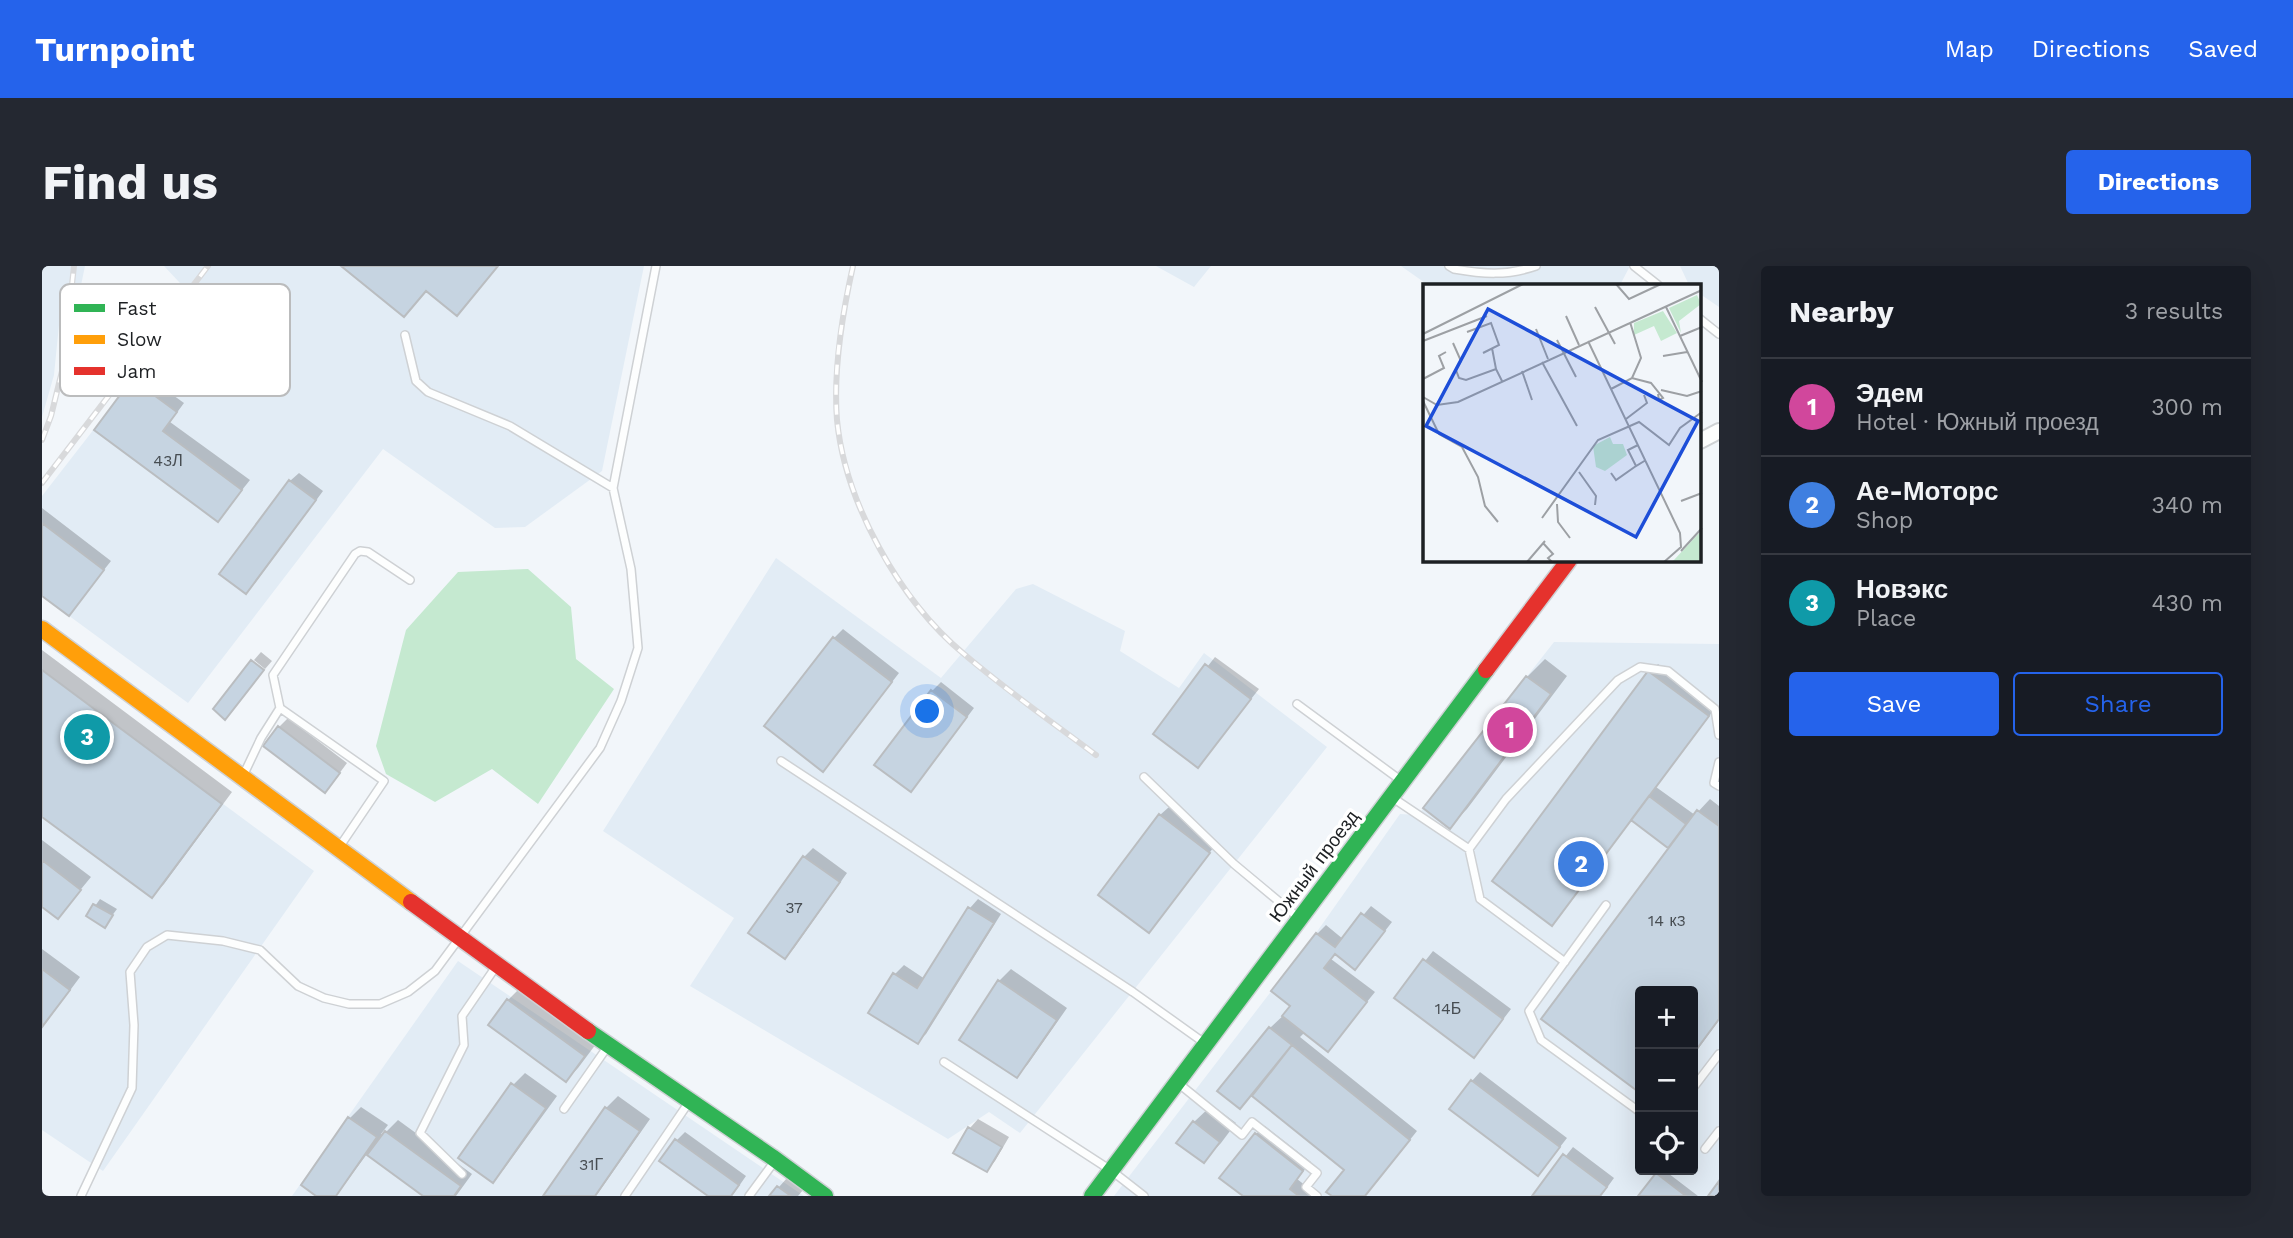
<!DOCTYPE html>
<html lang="en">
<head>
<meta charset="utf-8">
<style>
  :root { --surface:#171b24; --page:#242831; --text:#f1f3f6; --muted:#9ea1a6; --line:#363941; --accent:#2563eb }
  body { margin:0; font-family:"Work Sans",sans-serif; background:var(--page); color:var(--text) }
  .controls { position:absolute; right:21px; bottom:21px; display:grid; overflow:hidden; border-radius:7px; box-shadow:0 7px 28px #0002 }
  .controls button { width:63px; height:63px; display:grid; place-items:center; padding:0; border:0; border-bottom:2px solid var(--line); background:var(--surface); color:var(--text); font:35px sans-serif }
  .you { position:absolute; left:886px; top:446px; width:24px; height:24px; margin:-18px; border:5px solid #fff; border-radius:50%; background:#1a73e8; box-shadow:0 0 0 10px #1a73e833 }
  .badge { display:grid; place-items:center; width:46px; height:46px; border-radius:50%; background:var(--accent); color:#fff; font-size:23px; font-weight:700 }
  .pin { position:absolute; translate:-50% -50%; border:4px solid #fff; box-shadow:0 2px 7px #0006 }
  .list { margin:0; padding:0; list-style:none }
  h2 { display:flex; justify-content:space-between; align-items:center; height:91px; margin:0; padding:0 28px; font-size:30px }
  h2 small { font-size:23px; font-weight:400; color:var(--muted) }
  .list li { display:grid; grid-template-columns:46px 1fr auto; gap:21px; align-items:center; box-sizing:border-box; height:98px; padding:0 28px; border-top:2px solid var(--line) }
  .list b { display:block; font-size:26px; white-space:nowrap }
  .list p { margin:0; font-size:23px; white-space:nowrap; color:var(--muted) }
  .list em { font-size:23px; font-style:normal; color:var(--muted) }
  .actions { display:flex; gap:14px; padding:21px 28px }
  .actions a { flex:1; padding:16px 0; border:2px solid var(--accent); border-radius:7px; text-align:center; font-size:24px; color:var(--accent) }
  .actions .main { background:var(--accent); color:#fff }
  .icon { flex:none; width:38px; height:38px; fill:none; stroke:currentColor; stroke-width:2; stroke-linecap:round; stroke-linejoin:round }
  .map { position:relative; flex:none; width:1677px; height:930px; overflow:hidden; border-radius:7px }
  header { display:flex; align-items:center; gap:42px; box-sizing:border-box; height:98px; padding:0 35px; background:var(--accent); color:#fff }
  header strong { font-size:33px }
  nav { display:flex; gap:38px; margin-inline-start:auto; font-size:24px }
  .intro { display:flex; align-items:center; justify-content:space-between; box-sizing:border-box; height:168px; padding:0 42px }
  h1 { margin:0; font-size:49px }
  .button { padding:18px 32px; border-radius:7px; background:var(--accent); color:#fff; font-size:24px; font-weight:700 }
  main { display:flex; gap:42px; padding:0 42px }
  aside { flex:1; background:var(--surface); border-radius:7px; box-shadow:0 7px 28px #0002 }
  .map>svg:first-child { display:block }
</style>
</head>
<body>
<header>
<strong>Turnpoint</strong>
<nav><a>Map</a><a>Directions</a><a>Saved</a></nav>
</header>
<div class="intro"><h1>Find us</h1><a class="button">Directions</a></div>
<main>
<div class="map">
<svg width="1677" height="930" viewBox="0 0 1677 930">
  <rect width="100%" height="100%" fill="#f2f6fa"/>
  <path fill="#e2ecf5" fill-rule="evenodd" d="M0,0H43L37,29H20L12,109L0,151Z
    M122,0H602L560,205L483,261L453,262L341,183L146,437L0,330V230L153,33Z
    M1114,0H1169L1152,21Z
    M1359,0H1588L1578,19H1386Z
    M1638,0H1677V41L1658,28V19H1647Z
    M734,292L899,412L974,323L991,318L1083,365L1078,385L1137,422L1162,387L1285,481L978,867L947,846L906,873L648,720L692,652L561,565Z
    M1512,376L1677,378V930H1072L1274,667L1358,548L1376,549ZM1598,725H1651V904H1598Z
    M0,404L272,605L61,905L0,864Z
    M416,695L762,930H250Z"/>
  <path fill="#c5e9d0" d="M486,303L529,341L534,393L572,423L496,538L450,503L393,536L344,508L334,480L364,364L416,306Z"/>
  <path fill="#0003" d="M99,106L142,137L128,156L208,214L176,254L54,164Z
    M257,207L281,225L213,317L204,326L248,215Z
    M0,242L69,295L27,348L0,327Z
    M801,363L857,407L789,495L792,372Z
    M0,384L190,526L122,618L110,630L0,548Z
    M219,386L230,395L223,403L212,394Z
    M1173,391L1217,423L1156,500L1113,467Z
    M1503,393L1525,410L1425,543L1408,560L1485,411Z
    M1616,398L1674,441L1614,521L1653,549L1668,533L1677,540V754L1651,790V725H1598V825L1501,752L1634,575L1590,553L1510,657L1608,406Z
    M899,416L932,442L877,515L890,425Z
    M246,452L305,497L291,516L237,461Z
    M1127,541L1175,577L1107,665L1118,549Z
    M0,574L49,611L16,651L0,639Z
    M771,582L805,607L752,682L743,691L762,591Z
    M58,633L75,643L63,659L46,650Z
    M936,633L959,648L884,768L875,776L829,747L853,708L862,699L883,713L928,642Z
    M1329,640L1350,656L1321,693L1294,687L1289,693L1333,726L1286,784L1263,766L1258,771L1375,865L1323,930H1292L1304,903L1211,828L1198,841L1228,762L1246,745L1275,668L1284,659L1301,673Z
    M0,683L38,711L0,762Z
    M1391,685L1469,743L1440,781L1354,732Z
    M969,703L1025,742L986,798L974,810L957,715Z
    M478,722L554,778L536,802L524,814L466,734Z
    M1438,806L1525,872L1504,899L1430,815Z
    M483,807L515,830L462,903L450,915L471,819Z
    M576,830L608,853L554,930H503L564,842Z
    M1170,839L1194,857L1179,877L1161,895L1152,856Z
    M319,841L346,859L339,868L341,869L356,854L430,908L414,930H384L325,888L294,930H277L308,852Z
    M936,853L967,871L953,895L944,904L928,862Z
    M1223,860L1269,896L1255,913L1277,930H1204L1214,868Z
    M643,866L704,910L690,930H669L634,875Z
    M1531,881L1572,912L1559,930H1492Z
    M1619,904H1622L1656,930H1598Z
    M745,912L761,924L756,930H729Z"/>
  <path fill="#c6d4e1" stroke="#babdc0" stroke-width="2" d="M299,0H456L415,50L384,25L362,51Z
    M90,113L135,146L121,165L200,224L176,256L52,164Z
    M247,214L274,234L204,328L177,308Z
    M0,257L62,304L27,350L0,330Z
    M791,371L850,416L781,506L722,460Z
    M209,394L222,404L183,454L171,443Z
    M1163,398L1209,433L1156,502L1111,468Z
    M0,404L180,538L110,632L0,551Z
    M1606,405L1667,450L1510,660L1450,615Z
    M1484,410L1509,428L1408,563L1381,542Z
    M889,424L925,451L869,526L832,499Z
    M236,460L298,507L283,527L221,480Z
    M1607,530L1644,558L1626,582L1589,554Z
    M1655,544L1677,560V753L1651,788V725H1598V827L1499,753Z
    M1117,548L1168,587L1107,667L1056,629Z
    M761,590L798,616L743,693L706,667Z
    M0,594L39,624L16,653L0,641Z
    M51,638L71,649L63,662L44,650Z
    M926,641L952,657L876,778L826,747L851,707L875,722Z
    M1319,647L1343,665L1313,704L1293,688L1282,702L1325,736L1286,786L1240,750L1248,740L1229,725L1274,667L1293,681Z
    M1381,693L1461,753L1432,792L1352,732Z
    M0,703L28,724L0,761Z
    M956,714L1015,754L975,812L917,774Z
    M465,733L543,790L524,816L446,759Z
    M1227,761L1250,779L1198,843L1175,825Z
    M1250,779L1368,874L1323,930H1290L1284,926L1302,904L1210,830Z
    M1429,814L1518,881L1496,910L1407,843Z
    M469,817L504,842L451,917L416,892Z
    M563,841L598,865L553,930H501Z
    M306,851L335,871L294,930H274L259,919Z
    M1151,855L1178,876L1162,897L1134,877Z
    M926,861L960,881L945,906L911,887Z
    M343,865L419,920L412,930H381L325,889Z
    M1213,867L1261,905L1248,923L1257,930H1201L1177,912Z
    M633,873L697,919L689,930H666L617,895Z
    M1521,888L1565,921L1558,930H1490Z
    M1614,907L1644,930H1596Z
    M1677,915V930H1666Z
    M735,920L749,930H727Z"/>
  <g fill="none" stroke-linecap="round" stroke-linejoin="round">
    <g stroke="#ced1d4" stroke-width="10">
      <path id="lane" d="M1407,0L1412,3C1441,8 1465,10 1494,0
        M1592,0L1616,19
        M1658,53L1677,68
        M363,69L374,115L386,126L468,160L571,222
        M1255,438L1361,516
        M238,442L231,409L313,288L318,285L326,286L368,314
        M739,495L1091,726L1161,776
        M1677,496L1672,517L1677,520
        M201,510L219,472L238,442L342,515L296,583
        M1102,511L1192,598L1258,653
        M1351,532L1427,583L1464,533L1576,414L1598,401L1626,405L1673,443L1677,469
        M1427,583L1438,633L1523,696
        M1564,639L1487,745L1499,774L1598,846
        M902,796L1070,905L1102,930
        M1136,817L1200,869L1210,856L1275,907L1264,921L1275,930
        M1651,822L1677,788
        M522,843L566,780
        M1663,883L1677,865
        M420,908L378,867L422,779L420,750L453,702
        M39,930L90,822L92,759L88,706L105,681L125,669L181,675L218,684L256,720L282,732L307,738H338L366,726L393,705L558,482L579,435L596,382L589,303L571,222L614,0
        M583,930L647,836
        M707,930L732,896"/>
    </g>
    <g stroke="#ced1d4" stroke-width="18">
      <path id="street" d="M1658,175L1677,165"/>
    </g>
    <g stroke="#ced1d4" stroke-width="19">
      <path id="fast" d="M546,765L730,891L783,930
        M1050,930L1444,404"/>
    </g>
    <g stroke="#ced1d4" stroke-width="19">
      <path id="slow" d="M0,363L369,636"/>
    </g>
    <g stroke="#ced1d4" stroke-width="19">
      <path id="jam" d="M1444,404L1527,294
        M369,636L546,765"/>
    </g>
    <use href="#lane" stroke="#fdfefe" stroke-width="7"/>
    <use href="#street" stroke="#fdfefe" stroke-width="14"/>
    <use href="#fast" stroke="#30b455" stroke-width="16"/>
    <use href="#slow" stroke="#ff9f0a" stroke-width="16"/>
    <use href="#jam" stroke="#e5322d" stroke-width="16"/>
    <g stroke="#d8d9db" stroke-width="6">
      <path id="rail" d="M811,0C800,49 791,103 795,154C803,237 858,335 922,388C964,424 1010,456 1054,489
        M0,174L9,150L21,101L32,0
        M0,217L166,0"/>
    </g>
    <use href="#rail" stroke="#fff" stroke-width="3.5" stroke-dasharray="10" stroke-linecap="butt"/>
  </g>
  <g text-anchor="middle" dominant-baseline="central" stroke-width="7" stroke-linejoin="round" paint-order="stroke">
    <g font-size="16" fill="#474d52">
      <text x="126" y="194">43Л</text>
      <text x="752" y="641">37</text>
      <text x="1625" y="654">14 к3</text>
      <text x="1406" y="742">14Б</text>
      <text x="549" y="898">31Г</text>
    </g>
    <g font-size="19" fill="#1d2023" stroke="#fff">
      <text transform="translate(1272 600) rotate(-53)">Южный проезд</text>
    </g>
  </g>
  <g transform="translate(1381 18)">
    <rect width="278" height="278" fill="#f2f6fa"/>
    <path d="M274,11L278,20L256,37L258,49L246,24ZM240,27L254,49L238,57L231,42L211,51V39ZM187,153L190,160H200L204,171L182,187L173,183L170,162ZM278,247V278H248L251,276Z" fill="#c5e9d0"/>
    <path fill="none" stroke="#9da0a4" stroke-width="2" d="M193,0L206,15L238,0M172,23L192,60M243,23L279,98M143,32L156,61M207,38L218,74L209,94M113,45L125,75M44,48L68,39L76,61L60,69M0,50L100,0M257,52L279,43M134,56L153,93M0,57L64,32M165,57L257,249L258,263L241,278M30,59L38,77L33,86L36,94L43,96L73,85L79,97M69,64L73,85M240,72L264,68M119,78L154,142M99,87L109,116M0,95L21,84L16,72L23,68M188,105L209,94L228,99L240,114L236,116L235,110M238,106L264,112L279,107M0,113L14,121L35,118L279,6M0,117L16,150L39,163L55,193L62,222L75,238M203,135L224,119L221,111M215,161L205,166L213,182L223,176M156,188L173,212L172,221M188,189L193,196L213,182M258,217L279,209M134,220L135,238L147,254M119,234L175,156L216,138L246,161L257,144L279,128M120,259L130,270L125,274L129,278M258,267L279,244M104,278L122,257"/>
    <path fill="#1d4ed8" fill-opacity="0.15" stroke="#1d4ed8" stroke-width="3.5" d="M65,25L275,137L213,253L3,142Z"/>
    <rect width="278" height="278" fill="none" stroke="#1d2023" stroke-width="3.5"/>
  </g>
  <rect x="18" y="18" width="230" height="112" rx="10" fill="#fff" stroke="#bbbcbd" stroke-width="2"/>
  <rect x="32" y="38" width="31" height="8" fill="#30b455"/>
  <rect x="32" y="69" width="31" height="9" fill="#ff9f0a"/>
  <rect x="32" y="101" width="31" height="8" fill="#e5322d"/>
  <g font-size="19" fill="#1d2023">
    <text x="75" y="49">Fast</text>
    <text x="75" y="80">Slow</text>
    <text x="75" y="112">Jam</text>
  </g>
</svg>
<div class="controls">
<button>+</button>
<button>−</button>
<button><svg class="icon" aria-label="locate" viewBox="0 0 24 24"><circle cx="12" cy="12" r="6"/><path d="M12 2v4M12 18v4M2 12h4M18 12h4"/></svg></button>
</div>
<div class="you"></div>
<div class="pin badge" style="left:1468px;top:464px;background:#d1479c">1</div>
<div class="pin badge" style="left:1539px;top:598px;background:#3f7fe0">2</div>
<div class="pin badge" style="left:45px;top:471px;background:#0f9aa8">3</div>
</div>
<aside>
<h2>Nearby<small>3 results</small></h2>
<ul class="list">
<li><span class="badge" style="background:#d1479c">1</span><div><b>Эдем</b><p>Hotel · Южный проезд</p></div><em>300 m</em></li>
<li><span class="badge" style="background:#3f7fe0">2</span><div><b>Ае-Моторс</b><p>Shop</p></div><em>340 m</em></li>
<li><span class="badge" style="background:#0f9aa8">3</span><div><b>Новэкс</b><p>Place</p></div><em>430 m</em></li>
</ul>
<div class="actions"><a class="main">Save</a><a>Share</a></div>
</aside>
</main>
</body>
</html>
